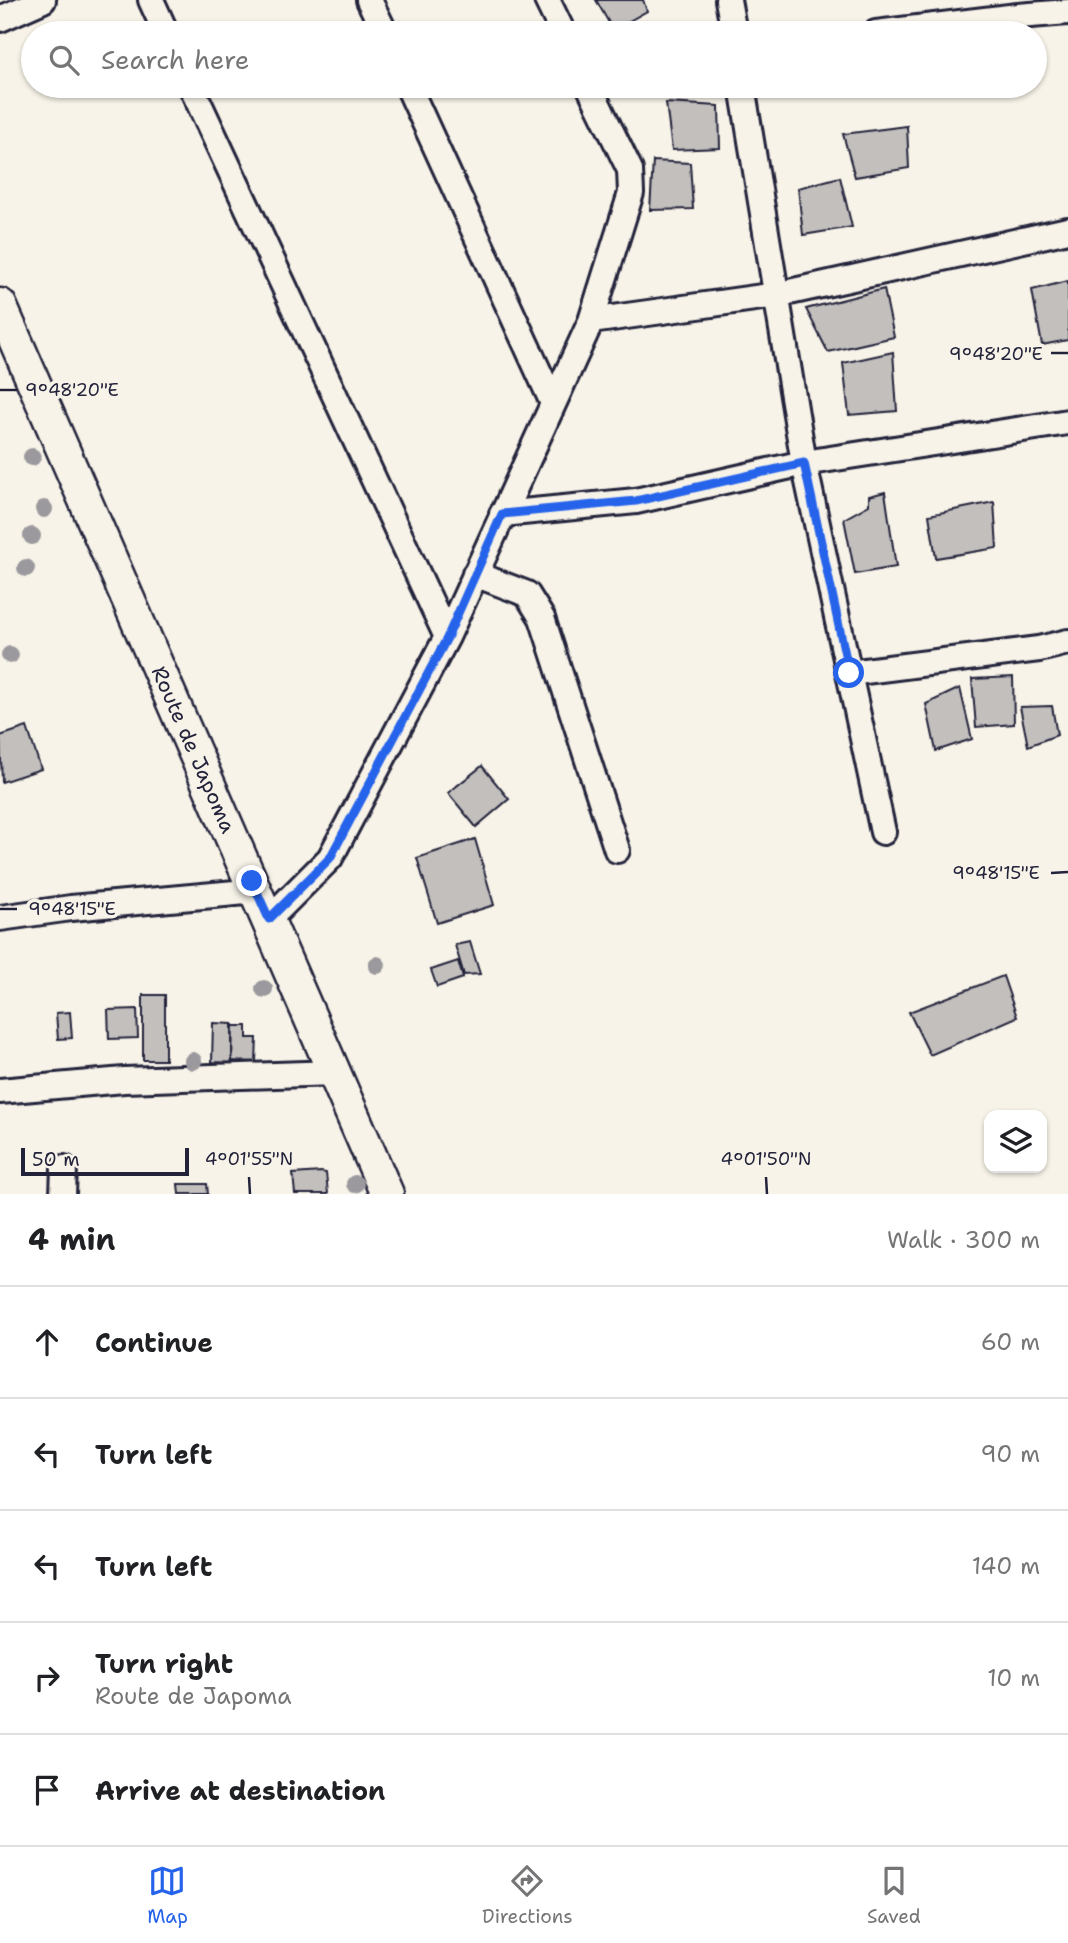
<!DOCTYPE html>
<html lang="en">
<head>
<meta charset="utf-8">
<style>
  :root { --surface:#fff; --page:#f2f2f2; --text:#202124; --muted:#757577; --line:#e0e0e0; --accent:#2563eb }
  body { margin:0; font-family:"Shantell Sans",sans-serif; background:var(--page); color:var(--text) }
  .controls { position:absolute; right:21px; bottom:21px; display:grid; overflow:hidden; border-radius:14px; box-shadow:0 2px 5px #0004 }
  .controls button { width:63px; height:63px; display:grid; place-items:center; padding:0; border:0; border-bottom:2px solid var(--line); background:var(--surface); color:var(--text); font:35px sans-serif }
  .scale { position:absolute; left:21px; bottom:18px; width:168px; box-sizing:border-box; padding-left:7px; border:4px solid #22223b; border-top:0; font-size:19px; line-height:24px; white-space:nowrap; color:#22223b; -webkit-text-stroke:5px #f7f3e8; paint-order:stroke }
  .stop { position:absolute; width:21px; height:21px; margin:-16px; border:5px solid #2563eb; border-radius:50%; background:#fff }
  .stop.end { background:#2563eb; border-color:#fff; box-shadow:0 2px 7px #0008 }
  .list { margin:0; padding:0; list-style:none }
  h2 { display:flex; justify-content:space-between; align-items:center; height:91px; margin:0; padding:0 28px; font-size:30px }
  h2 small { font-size:23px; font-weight:400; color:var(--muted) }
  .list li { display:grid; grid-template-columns:46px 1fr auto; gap:21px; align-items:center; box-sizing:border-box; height:112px; padding:0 28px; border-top:2px solid var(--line) }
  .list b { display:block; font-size:26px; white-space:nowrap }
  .list p { margin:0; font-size:23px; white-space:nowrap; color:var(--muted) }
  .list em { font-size:23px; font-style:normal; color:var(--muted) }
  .icon { flex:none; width:38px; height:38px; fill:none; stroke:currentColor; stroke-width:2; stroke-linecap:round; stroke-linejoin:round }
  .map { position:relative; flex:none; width:1068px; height:1194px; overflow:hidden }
  .search { position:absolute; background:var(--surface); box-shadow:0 2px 5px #0004; left:21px; right:21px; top:21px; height:77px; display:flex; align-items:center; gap:18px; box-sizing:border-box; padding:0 24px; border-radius:38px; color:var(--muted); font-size:26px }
  .sheet { height:651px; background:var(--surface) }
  nav { display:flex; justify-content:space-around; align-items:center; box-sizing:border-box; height:98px; border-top:2px solid var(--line); background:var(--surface); font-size:19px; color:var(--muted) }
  nav a { display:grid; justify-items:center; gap:4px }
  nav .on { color:var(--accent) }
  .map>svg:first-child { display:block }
</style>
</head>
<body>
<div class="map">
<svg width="1068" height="1194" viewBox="0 0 1068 1194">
  <rect width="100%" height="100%" fill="#f7f3e8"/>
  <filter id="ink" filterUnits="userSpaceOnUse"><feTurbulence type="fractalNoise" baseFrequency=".0143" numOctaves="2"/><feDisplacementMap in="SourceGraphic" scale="14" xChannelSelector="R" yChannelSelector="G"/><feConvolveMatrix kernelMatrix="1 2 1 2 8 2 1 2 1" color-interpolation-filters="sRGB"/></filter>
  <g filter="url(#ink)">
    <path fill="#c2bfbd" stroke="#22223b" stroke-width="2" d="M596,0H643L647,11L613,30Z
      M666,103L719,106L720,148L672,150Z
      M907,126L909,168L855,177L843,134Z
      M653,161L690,163L693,209L650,210Z
      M840,177L852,227L803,235L798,188Z
      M1068,281V340L1042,345L1032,290Z
      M884,289L894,337L828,352L806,309Z
      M893,352L897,411L849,415L843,363Z
      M885,492L896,567L855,574L844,519L869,505V496Z
      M994,502L997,548L936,558L929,515Z
      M1013,677L1014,724L976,727L972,679Z
      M960,688L972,739L936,751L926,704Z
      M1052,706L1057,735L1028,746L1020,707Z
      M27,727L41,769L2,782L0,736Z
      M482,766L509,799L476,827L448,793Z
      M475,839L494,905L437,923L417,858Z
      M470,942L480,974L464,975L455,945Z
      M458,961L463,978L437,987L431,970Z
      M1003,976L1017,1017L930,1055L909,1012Z
      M143,995H165V1060H143Z
      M137,1009L138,1038L109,1039L108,1010Z
      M70,1012L72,1038L58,1039L56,1013Z
      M213,1023L233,1024L232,1063L212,1062Z
      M232,1026H247V1038H257L256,1062L232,1061Z
      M321,1172L326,1173L328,1194H295L293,1174Z
      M178,1184H207L208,1194H179Z"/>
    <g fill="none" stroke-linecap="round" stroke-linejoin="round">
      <g stroke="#22223b" stroke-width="30">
        <path id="minor" d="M151,0L166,33
          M369,0L385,33
          M547,0L563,33
          M728,0L734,33
          M0,19L43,0
          M876,33L1018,16L1068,12
          M191,86L447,637
          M408,86L552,401
          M742,86L804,463L883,832
          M591,321L776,295L1068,230
          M502,514L636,501L804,463L1068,422
          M475,574L527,594L542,618L617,850
          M849,673L1039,649L1068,642
          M0,918L71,908L257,891
          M269,919L330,858L447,637L591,321L631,193L630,170L589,86
          M0,1091L124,1080L335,1073
          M63,1194L64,1168"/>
      </g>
      <g stroke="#22223b" stroke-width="37">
        <g id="tertiary">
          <path id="s1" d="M0,305L387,1194"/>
        </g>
      </g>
      <use href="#minor" stroke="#f7f3e8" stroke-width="24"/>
      <use href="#tertiary" stroke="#f7f3e8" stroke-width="32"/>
    </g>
    <g fill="#9b999d">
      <circle cx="32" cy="457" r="9"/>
      <circle cx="44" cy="509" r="9"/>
      <circle cx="32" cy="536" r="9"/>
      <circle cx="26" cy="568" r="9"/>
      <circle cx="10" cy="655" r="9"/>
      <circle cx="377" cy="965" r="9"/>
      <circle cx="264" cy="989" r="9"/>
      <circle cx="193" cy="1061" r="9"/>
      <circle cx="355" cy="1184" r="9"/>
    </g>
  </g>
  <g fill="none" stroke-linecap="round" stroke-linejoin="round" filter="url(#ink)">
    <path stroke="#2563eb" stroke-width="9" d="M252,881L269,919L330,858L447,638L502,514L636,501L804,463L849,673"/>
  </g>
  <path fill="none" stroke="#22223b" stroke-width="2.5" d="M1051,353H1068M0,390H17M1051,873L1068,872M0,909H17M249,1177L250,1194M766,1177L767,1194"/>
  <g text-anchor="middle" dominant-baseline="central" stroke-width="7" stroke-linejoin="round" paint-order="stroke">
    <g font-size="21" fill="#22223b" stroke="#f7f3e8">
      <text stroke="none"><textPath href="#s1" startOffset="485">Route de Japoma</textPath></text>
    </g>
  </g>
  <g font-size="18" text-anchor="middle" fill="#22223b" stroke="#f7f3e8" stroke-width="7" stroke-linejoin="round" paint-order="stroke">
    <text x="996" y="360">9°48'20"E</text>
    <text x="72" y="396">9°48'20"E</text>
    <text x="996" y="879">9°48'15"E</text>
    <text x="72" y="915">9°48'15"E</text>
    <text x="249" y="1165">4°01'55"N</text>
    <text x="766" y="1165">4°01'50"N</text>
  </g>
</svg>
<div class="controls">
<button><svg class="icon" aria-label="layers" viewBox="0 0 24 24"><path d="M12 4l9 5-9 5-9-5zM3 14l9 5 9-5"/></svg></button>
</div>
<div class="scale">50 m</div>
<div class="stop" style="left:849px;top:673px"></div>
<div class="stop end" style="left:252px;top:881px"></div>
<div class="search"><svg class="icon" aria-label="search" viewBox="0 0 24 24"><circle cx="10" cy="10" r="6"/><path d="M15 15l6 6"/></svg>Search here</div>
</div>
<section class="sheet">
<h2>4 min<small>Walk · 300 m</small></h2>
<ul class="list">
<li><svg class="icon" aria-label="ahead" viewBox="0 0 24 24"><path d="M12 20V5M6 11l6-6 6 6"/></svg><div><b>Continue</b></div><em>60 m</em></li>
<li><svg class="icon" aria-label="left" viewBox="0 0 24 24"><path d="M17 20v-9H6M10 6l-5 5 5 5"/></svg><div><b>Turn left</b></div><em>90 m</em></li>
<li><svg class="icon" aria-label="left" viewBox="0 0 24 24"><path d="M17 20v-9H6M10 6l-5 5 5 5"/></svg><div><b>Turn left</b></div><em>140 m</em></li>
<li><svg class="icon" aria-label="right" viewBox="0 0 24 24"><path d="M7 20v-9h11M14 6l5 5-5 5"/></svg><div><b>Turn right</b><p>Route de Japoma</p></div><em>10 m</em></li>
<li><svg class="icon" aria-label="arrive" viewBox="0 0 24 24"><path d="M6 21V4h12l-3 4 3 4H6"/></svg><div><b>Arrive at destination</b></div></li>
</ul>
</section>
<nav>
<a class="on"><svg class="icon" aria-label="map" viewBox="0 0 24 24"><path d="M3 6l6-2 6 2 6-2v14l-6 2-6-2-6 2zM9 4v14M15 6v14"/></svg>Map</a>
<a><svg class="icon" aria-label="directions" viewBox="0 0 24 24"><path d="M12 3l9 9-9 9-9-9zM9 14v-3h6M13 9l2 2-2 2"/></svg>Directions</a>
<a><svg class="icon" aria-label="saved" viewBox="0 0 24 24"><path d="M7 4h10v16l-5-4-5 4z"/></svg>Saved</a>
</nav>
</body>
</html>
